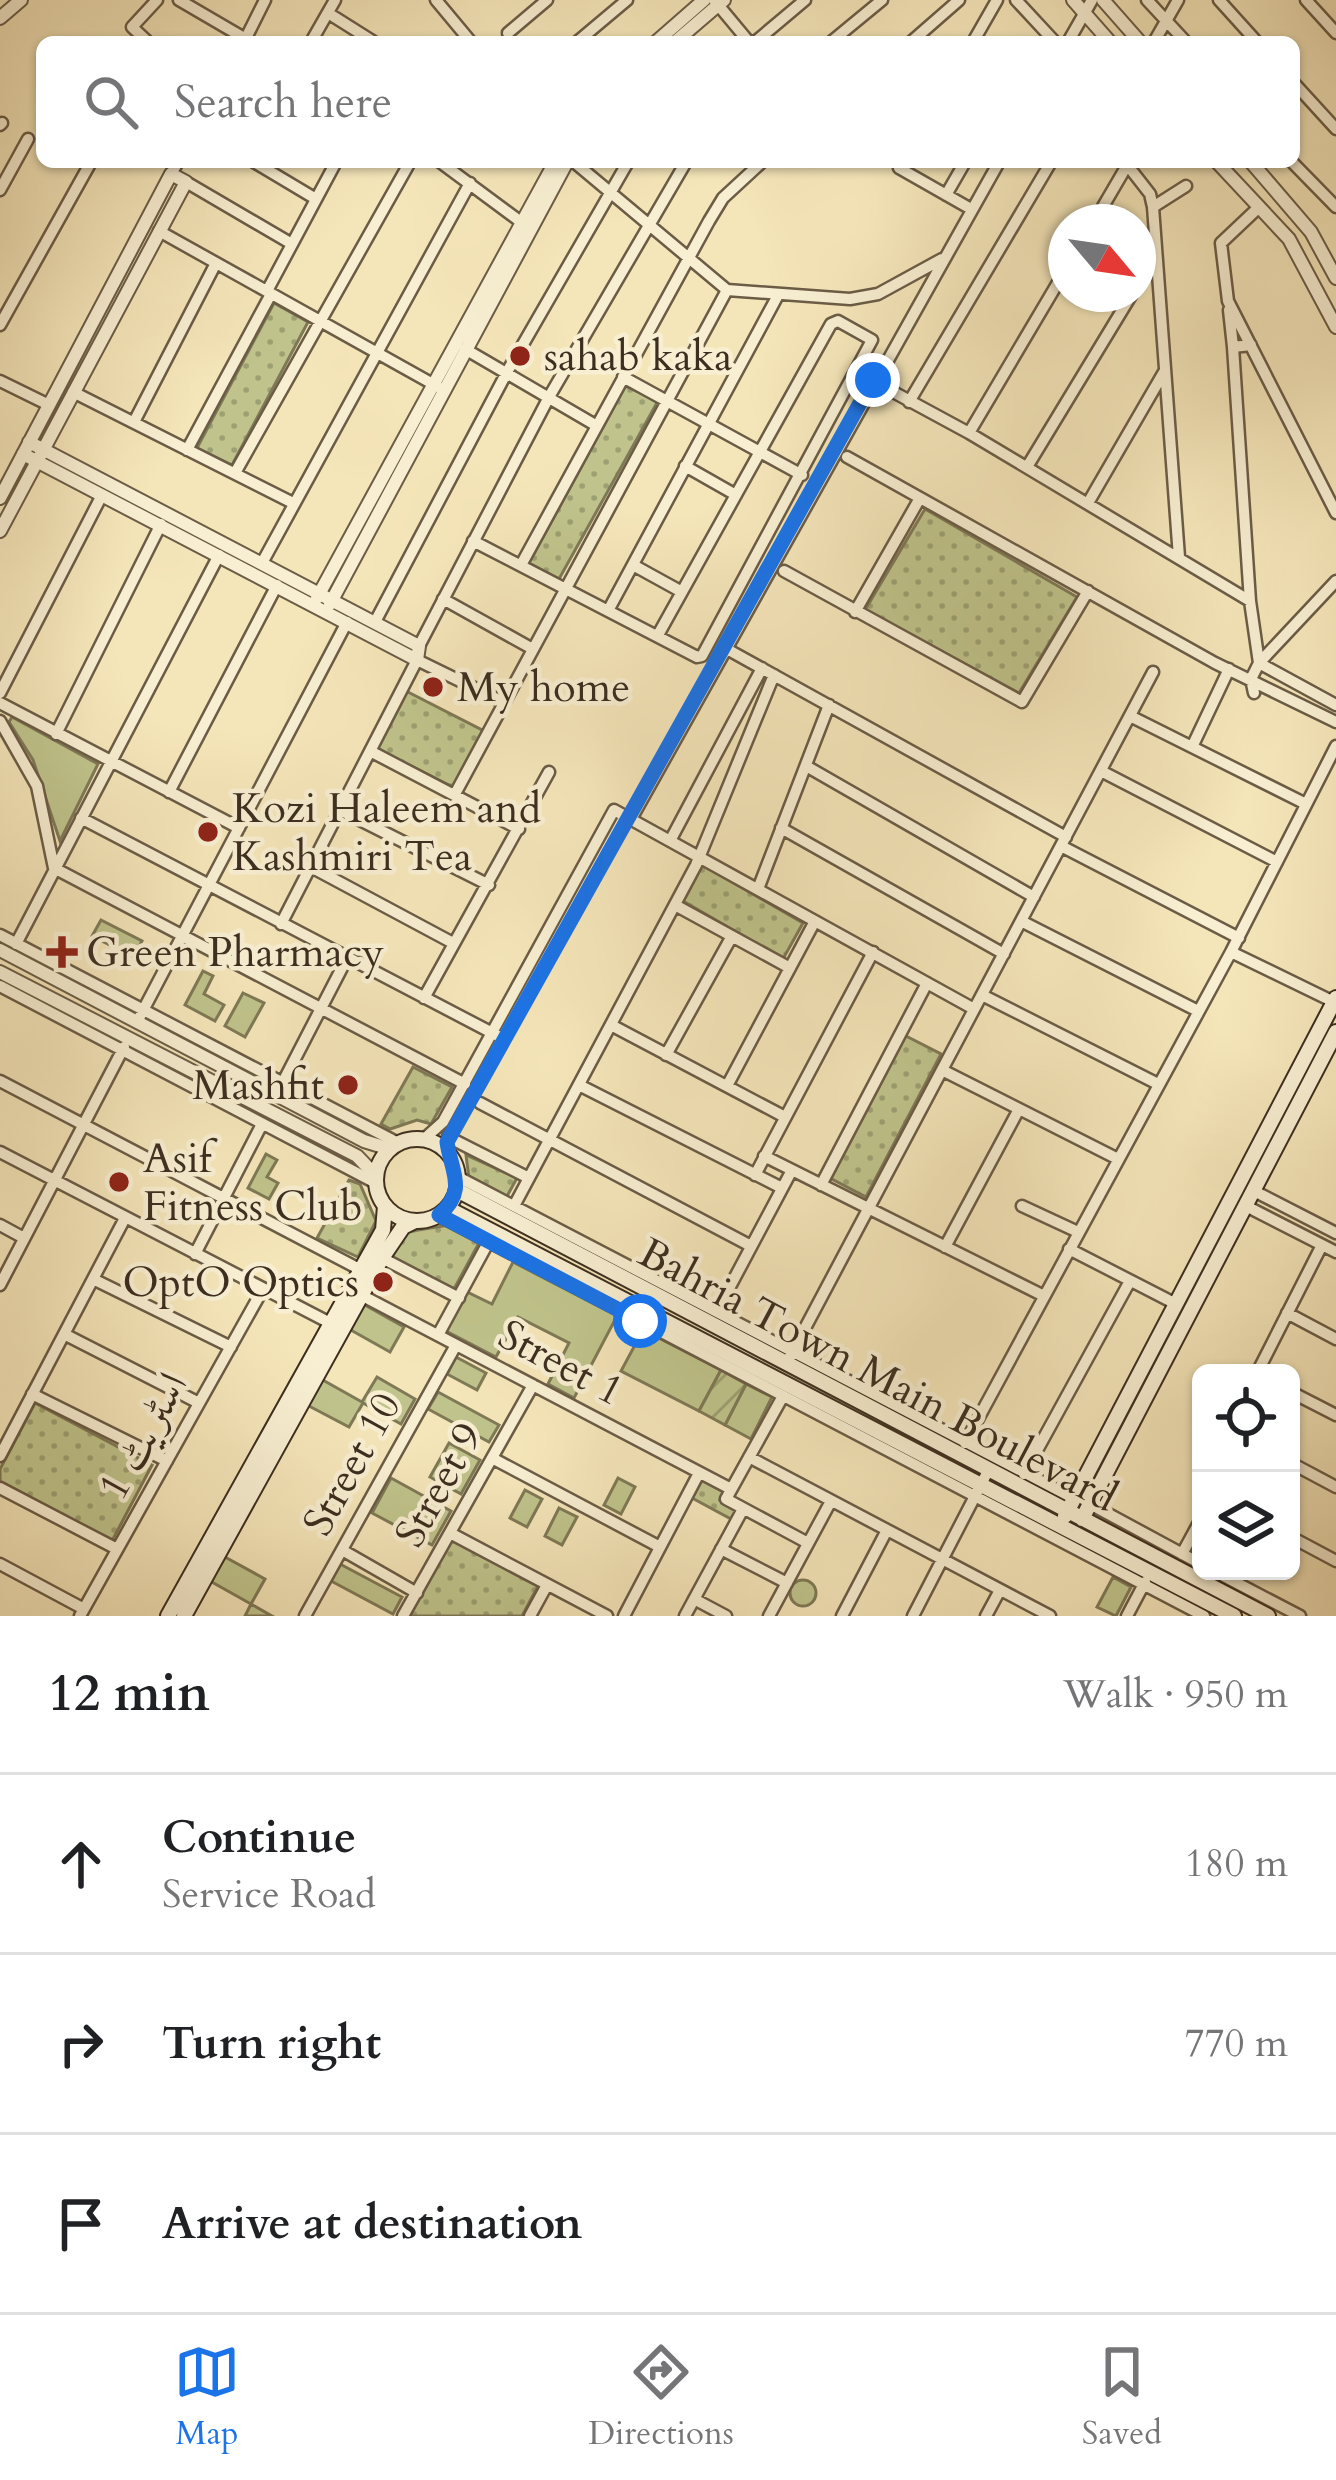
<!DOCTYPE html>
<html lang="en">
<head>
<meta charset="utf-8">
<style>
  :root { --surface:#fff; --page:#f6f6f6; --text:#202124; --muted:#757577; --line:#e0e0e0; --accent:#1a73e8 }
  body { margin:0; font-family:Cardo,Amiri,serif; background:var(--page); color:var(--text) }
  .controls { position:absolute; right:36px; bottom:36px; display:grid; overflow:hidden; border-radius:18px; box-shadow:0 3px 9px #0004 }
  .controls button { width:108px; height:108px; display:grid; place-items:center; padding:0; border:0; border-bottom:3px solid var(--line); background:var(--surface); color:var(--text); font:60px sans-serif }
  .compass { position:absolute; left:1048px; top:204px; width:108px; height:108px; border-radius:50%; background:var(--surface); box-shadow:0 3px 9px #0004; rotate:119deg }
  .stop { position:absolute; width:36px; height:36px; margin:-27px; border:9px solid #1a73e8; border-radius:50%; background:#fff }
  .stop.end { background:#1a73e8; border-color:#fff; box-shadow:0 3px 12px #0008 }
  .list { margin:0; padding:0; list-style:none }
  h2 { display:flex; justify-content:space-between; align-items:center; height:156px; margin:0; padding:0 48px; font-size:51px }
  h2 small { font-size:39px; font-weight:400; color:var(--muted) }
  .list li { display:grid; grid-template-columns:78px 1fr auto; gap:36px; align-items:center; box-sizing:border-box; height:180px; padding:0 48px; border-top:3px solid var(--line) }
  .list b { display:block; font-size:45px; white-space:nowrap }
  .list p { margin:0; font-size:39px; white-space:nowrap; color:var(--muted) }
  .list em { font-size:39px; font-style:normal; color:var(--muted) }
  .icon { flex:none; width:66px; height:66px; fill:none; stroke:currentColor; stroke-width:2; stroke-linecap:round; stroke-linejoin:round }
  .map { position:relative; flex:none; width:1336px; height:1616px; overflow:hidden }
  .search { position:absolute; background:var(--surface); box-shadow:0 3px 9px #0004; left:36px; right:36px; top:36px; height:132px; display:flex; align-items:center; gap:30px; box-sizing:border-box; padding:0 42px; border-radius:18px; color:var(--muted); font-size:45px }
  .sheet { height:696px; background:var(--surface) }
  nav { display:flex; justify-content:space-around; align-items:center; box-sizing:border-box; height:168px; border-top:3px solid var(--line); background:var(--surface); font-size:33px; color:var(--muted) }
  nav a { display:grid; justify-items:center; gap:6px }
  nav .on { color:var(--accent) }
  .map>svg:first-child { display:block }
</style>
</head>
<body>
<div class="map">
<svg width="1336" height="1616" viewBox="0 0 1336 1616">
  <defs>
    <pattern id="park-dots" width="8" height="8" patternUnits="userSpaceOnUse" patternTransform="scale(3)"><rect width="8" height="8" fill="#c0c48c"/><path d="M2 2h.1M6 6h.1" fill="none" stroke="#9da072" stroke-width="1.8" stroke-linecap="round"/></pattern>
    <pattern id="garden-furrows" width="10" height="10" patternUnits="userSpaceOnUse" patternTransform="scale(3)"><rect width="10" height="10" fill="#c0c48c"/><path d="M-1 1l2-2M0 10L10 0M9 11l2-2" fill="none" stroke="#9da072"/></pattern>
  </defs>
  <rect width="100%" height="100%" fill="#f5e6ba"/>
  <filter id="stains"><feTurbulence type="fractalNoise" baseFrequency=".00167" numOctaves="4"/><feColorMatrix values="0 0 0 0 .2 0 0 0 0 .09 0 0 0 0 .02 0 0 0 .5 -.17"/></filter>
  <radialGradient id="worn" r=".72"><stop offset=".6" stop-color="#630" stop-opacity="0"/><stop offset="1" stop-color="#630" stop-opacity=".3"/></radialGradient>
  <path fill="#c0c48c" stroke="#7e7956" stroke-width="3" d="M12,717L98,764L60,841L33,760L9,722Z
    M101,920L142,941L134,957L92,936Z
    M203,971L213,976L204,994L224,1005L215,1021L185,1005Z
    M243,993L264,1003L245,1037L225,1026Z
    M266,1154L277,1160L267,1177L278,1183L269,1199L248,1188Z
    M513,1262L617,1316L574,1398L548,1384L569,1343L518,1317L496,1357L444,1330L465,1291L492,1304Z
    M363,1304L404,1327L390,1352L349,1329Z
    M643,1330L721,1370L699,1411L621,1371Z
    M456,1357L486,1373L477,1390L447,1374Z
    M377,1377L415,1399L401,1424L363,1403L349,1427L307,1405L321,1379L362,1402Z
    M746,1384L772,1397L751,1439L725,1425Z
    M438,1392L499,1425L489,1442L428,1409Z
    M449,1443L480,1460L461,1494L430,1477Z
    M391,1478L451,1511L432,1545L372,1513Z
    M618,1478L635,1487L621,1514L604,1505Z
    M525,1490L542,1499L527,1527L510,1518Z
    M559,1508L577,1517L562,1545L545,1536Z
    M225,1557L265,1579L251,1604L272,1616H245L251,1604L210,1581Z
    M340,1564L402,1597L393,1614L331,1581Z
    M1113,1577L1131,1587L1116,1616L1097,1607Z
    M790 1593a13 13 0 1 1 26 0a13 13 0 1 1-26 0Z"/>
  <path fill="url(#park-dots)" stroke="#7e7956" stroke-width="3" d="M274,303L308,322L232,465L197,448Z
    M625,386L658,401L559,579L529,563Z
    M925,509L1077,597L1019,693L865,610Z
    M406,691L484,731L455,788L377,749Z
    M701,864L803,923L783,959L683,901Z
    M904,1035L941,1054L866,1197L830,1178Z
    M413,1067L452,1087L431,1124L417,1120L390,1129L381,1124Z
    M466,1155L517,1178L506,1198L469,1178Z
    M349,1180L360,1184L376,1221L358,1257L317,1238Z
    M449,1225L480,1241L454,1289L392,1257L406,1232Z
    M35,1403L152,1465L112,1541L0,1481V1469Z
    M702,1480L724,1492L720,1500L737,1509L731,1519L692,1498Z
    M450,1539L538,1586L522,1616H409Z"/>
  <path fill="url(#garden-furrows)" stroke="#7e7956" stroke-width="3" d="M721,1370L746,1384L725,1425L699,1411Z"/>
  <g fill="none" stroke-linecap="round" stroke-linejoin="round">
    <g stroke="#6b5c46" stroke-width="15">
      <path id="minor" d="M179,0L251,42
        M436,0L471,42
        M714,0L749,42
        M1016,0L1055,42
        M1147,0L1186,42
        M1219,0L1257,42
        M1306,0L1336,33
        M328,13L374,42
        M508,33L547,0
        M148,42L132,27L157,0
        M244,42L265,0
        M311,42L335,0
        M577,42L627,0
        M755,42L805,0
        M831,42L882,0
        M911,42L959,0
        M973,42L997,0
        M1068,42L1092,0
        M1154,42L1178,0
        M1294,83L1336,129
        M0,125L2,123
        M254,162L316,199
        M440,162L521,222
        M903,162L899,168L971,209
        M1125,162L1150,194L1153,207L1179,557
        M1292,162L1336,207
        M171,174L178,162
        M186,182L292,244
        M0,190L28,139
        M946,195L965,162
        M1153,207L1186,186
        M1258,208L1221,243L1228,301L1336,513
        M1094,222L1129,162
        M159,231L440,388
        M1138,285L1155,257
        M727,290L850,299L878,294L942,259
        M267,291L336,162
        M1229,310L1233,347
        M0,325L91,162
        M1251,345L1233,347L1250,601L1259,663
        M465,349L597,426
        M623,377L802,475
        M0,381L49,405
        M873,381L969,433L1066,269
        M73,392L293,503
        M909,402L1051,162
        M134,422L216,263
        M969,433L1250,601
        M187,450L271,294
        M847,457L1215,663L1336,722
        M685,466L736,495
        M1027,467L1132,294
        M235,473L410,162
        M1088,503L1164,372
        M473,541L697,657L702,656L872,340L838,321L831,324L658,635
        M262,563L470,183
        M521,565L709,221L723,198L762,162
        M633,565L682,592
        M784,571L1022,702L1088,591
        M443,599L531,648
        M609,609L777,297
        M855,612L920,498
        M375,622L507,372L628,162
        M419,646L549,397L686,162
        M725,648L1066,837
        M1259,663L1336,705
        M0,693L102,495
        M1254,693L1251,679L1259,663L1336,581
        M0,703L239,828
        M1130,716L1306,804
        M0,721L37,786L54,868L465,1084
        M56,734L161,524
        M1192,747L1229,669
        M370,751L519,829
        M806,766L1034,897
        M1101,771L1277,862
        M169,792L277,585
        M455,794L727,290L574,162
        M340,810L489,885
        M81,818L502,1038
        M631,819L999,162
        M781,828L1004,954
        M670,841L762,668
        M1061,846L1239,938
        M311,867L453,943
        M758,889L829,705
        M675,905L790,968
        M1021,921L1198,1011
        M281,924L417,660L503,702
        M0,935L398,1143
        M16,944L219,555
        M1231,952L1334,1002
        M0,986L376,1183
        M982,995L1158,1084
        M424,998L549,772
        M137,1022L347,622
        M611,1025L785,1117
        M666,1055L732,936
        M942,1070L1118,1159
        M0,1081L361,1270
        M283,1082L347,958
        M579,1085L782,1188
        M727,1086L815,921
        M480,1103L751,1246
        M448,1137L529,1178
        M424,1139L443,1122L614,810L974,1009
        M0,1152L334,1325
        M448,1152V1137L625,816
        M764,1156L1044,1296
        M755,1175L873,952
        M458,1177L1075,1499
        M821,1185L927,983
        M1254,1191L1336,1233
        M514,1206L696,865L774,675
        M1022,1206L1078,1232
        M1246,1206L1336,1252
        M438,1215L1204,1616
        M0,1225L24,1238
        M945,1247L1019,1109
        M1069,1249L1176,1304
        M195,1254L262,1124
        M382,1258L459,1298
        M93,1279L231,1347
        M0,1285L124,1047
        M361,1295L731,1489
        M717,1311L792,1170
        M1287,1313L1336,1339
        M64,1334L199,1403
        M438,1335L489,1241
        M786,1364L1153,672
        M1257,1373L1322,1245
        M1291,1392L1336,1415
        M32,1394L167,1461
        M783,1396L726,1499L808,1543
        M965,1443L1231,952L1336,746
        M0,1456L125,1218
        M749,1457L1050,1616
        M492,1458L660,1547
        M1291,1463L1336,1487
        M1024,1474L1130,1281
        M1201,1481V1489
        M0,1488L117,1549
        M1090,1504L1201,1564
        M450,1533L607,1616
        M1291,1537L1336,1561
        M721,1549L787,1583
        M342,1550L417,1593
        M1182,1554L1201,1519
        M0,1564L84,1609
        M1214,1571L1300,1616
        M694,1599L726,1616
        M80,1616L263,1289
        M305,1616L456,1345
        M403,1616L533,1385
        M530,1616L547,1585
        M624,1616L699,1473
        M685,1616L743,1509
        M769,1616L831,1501
        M842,1616L887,1530
        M913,1616L988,1471
        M986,1616L1000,1590
        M1127,1616L1145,1582"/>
    </g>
    <g stroke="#6b5c46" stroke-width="16">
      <path id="tertiary" d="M1073,0L1110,42
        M1103,0L1140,42
        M0,18L21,0
        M656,42L704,0
        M675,42L724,0
        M1217,162L1289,239L1336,327
        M1251,162L1311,232L1336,278
        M23,454L417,660L419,646L29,442
        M0,498L171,174L186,182L0,531
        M317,598L555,162
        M330,604L567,162
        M0,950L364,1141L390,1149
        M0,972L357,1156L376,1176"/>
    </g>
    <g stroke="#3d2e20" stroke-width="18">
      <path id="secondary" d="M376 1180a41 41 0 1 1 82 0a41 41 0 1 1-82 0Z
        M457,1190L1268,1616
        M447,1208L1234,1616
        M1065,1516L1336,998
        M1082,1519L1336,1032
        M168,1616L383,1230L385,1206
        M184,1616L382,1258L403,1227L415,1221"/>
    </g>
    <use href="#minor" stroke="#f8efd2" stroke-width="10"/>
    <use href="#tertiary" stroke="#f8efd2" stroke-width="12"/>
    <use href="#secondary" stroke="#f8efd2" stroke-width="14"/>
  </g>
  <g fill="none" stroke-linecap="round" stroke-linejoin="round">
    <path stroke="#1a73e8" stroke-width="15" d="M640,1321L439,1215C468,1190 451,1172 447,1142L873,380"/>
  </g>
  <g fill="#8f2418" stroke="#f8efd2" stroke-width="4.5">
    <circle cx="520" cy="356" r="12"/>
    <circle cx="433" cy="687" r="12"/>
    <circle cx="208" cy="832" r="12"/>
    <path d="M56 934h12v12h12v12h-12v12h-12v-12h-12v-12h12z"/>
    <circle cx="348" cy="1085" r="12"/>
    <circle cx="119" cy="1182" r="12"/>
    <circle cx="383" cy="1282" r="12"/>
  </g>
  <g text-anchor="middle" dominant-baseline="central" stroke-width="9" stroke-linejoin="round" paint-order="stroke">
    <g font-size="42" fill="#3d2e20" stroke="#f8efd2" text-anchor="start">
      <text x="544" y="356">sahab kaka</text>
      <text x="457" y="687">My home</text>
      <text x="232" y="808">Kozi Haleem and<tspan x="232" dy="48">Kashmiri Tea</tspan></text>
      <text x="86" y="952">Green Pharmacy</text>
      <text x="324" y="1085" text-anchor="end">Mashfit</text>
      <text x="143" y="1158">Asif<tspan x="143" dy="48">Fitness Club</tspan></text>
      <text x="359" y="1282" text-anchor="end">OptO Optics</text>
    </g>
    <g font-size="42" fill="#3d2e20" stroke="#f8efd2">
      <text transform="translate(561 1363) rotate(28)">Street 1</text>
      <text transform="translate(878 1375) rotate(28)">Bahria Town Main Boulevard</text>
      <text transform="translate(143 1436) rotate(-61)">اسٹریٹ 1</text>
      <text transform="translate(352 1464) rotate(-61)">Street 10</text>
      <text transform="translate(439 1485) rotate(-61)">Street 9</text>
    </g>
  </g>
  <rect width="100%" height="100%" filter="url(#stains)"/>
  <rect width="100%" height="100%" fill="url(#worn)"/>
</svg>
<div class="controls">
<button><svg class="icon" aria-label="locate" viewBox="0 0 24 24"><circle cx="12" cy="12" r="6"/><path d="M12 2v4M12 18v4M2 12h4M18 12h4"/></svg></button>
<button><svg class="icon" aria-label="layers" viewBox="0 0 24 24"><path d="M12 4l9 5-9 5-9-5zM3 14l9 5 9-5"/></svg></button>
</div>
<svg class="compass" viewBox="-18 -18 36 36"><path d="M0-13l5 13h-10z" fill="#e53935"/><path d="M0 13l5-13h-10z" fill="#757577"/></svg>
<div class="stop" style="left:640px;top:1321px"></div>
<div class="stop end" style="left:873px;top:380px"></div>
<div class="search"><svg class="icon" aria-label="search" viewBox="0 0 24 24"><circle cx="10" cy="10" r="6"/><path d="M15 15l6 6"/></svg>Search here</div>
</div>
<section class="sheet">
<h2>12 min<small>Walk · 950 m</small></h2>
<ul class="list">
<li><svg class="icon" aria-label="ahead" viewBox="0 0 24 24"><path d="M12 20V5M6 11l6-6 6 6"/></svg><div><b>Continue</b><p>Service Road</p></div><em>180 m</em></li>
<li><svg class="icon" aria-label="right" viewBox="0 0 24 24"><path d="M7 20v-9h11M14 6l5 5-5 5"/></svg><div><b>Turn right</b></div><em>770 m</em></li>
<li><svg class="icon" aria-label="arrive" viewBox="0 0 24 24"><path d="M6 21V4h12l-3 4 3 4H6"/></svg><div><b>Arrive at destination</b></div></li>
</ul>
</section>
<nav>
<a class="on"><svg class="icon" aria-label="map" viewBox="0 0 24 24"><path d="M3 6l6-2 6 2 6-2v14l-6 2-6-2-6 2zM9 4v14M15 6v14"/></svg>Map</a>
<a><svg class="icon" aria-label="directions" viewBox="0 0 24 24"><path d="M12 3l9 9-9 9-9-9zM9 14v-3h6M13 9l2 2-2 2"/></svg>Directions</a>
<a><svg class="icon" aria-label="saved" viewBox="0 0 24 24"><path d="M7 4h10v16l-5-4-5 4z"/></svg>Saved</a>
</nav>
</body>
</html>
